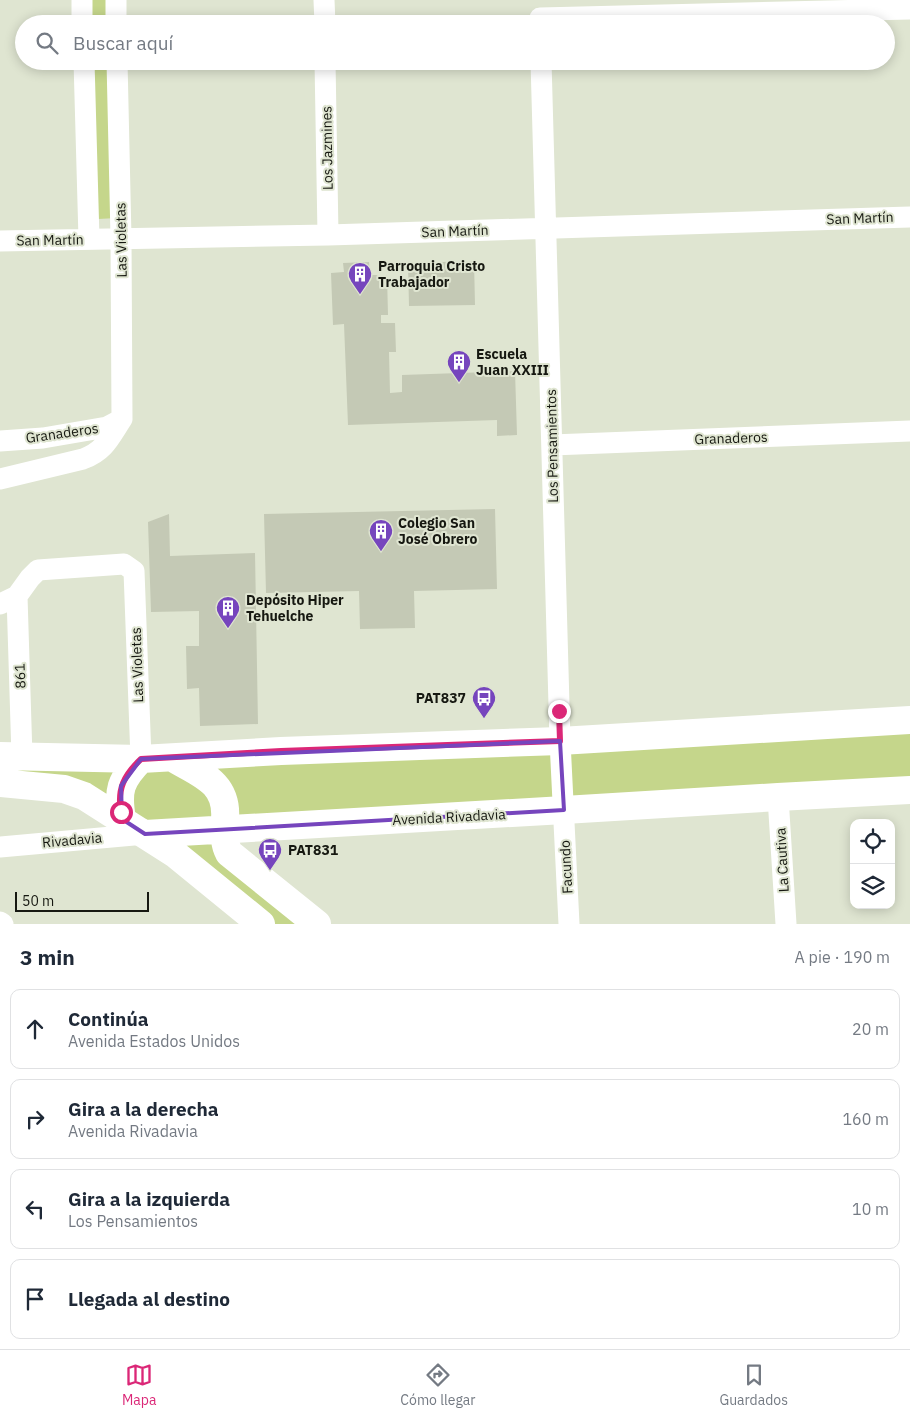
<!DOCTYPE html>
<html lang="es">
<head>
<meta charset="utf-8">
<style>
  :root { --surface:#fff; --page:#f2f2f3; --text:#1f2937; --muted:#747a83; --line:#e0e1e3; --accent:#db2777 }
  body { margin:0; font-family:"IBM Plex Sans",sans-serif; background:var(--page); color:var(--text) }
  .controls { position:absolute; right:15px; bottom:15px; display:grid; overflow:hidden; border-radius:10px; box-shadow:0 2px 12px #0003 }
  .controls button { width:45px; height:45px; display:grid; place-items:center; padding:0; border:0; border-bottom:1px solid var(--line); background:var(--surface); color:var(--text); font:25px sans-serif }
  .scale { position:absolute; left:15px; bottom:12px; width:134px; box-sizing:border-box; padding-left:5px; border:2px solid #161811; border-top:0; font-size:14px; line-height:18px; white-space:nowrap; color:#161811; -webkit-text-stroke:4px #dfe5d1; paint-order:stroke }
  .stop { position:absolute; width:15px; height:15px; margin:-11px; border:4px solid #db2777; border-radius:50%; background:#fff }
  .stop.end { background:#db2777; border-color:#fff; box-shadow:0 1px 5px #0008 }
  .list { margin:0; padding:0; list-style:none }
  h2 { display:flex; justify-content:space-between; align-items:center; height:65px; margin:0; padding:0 20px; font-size:21px }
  h2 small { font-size:16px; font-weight:400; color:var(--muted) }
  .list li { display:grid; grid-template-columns:32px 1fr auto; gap:15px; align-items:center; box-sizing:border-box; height:80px; margin:0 10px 10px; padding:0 10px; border:1px solid var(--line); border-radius:10px }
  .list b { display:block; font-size:19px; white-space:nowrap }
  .list p { margin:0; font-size:16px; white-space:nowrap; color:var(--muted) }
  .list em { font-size:16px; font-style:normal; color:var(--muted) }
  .icon { flex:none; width:28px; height:28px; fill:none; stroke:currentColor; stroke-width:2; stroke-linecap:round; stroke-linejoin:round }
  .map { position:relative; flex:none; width:910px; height:924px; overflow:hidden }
  .search { position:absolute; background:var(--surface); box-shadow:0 2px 12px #0003; left:15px; right:15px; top:15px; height:55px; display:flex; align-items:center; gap:12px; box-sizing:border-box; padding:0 18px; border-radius:28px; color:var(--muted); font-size:19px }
  .sheet { height:425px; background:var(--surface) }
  nav { display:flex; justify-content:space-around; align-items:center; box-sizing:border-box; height:70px; border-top:1px solid var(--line); background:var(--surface); font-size:14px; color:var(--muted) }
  nav a { display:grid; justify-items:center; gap:2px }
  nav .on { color:var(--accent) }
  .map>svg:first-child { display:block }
</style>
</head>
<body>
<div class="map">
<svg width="910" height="924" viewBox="0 0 910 924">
  <rect width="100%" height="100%" fill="#dfe5d1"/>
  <path fill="#c5d68b" d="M90,0H111V24H91Z
    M93,61H112L117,218L98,219Z
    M910,720V790L225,829L317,924H261L122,819L0,783V756Z"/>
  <path fill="#c4c9b5" d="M474,261L475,305L409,306L408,263Z
    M369,262L370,275H387L388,315H381V323H395L396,352H389L390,393L402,392V375L515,371L517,435L497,436V420L348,425L344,324L333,325L331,273L344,272L343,263Z
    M495,509L497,589L414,591L415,628L360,629L359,591L266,593L264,514Z
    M169,514L170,556L255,553L258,724L200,726L199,688L187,689L186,646H199V611L151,612L148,522Z"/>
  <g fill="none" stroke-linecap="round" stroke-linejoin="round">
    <path stroke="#fff" stroke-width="21" d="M82,0V24
      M116,0V24
      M324,0L325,24
      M540,18L910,9
      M84,61L89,239
      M117,61L121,238L122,419
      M325,61L328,235
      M541,61L560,741L569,924
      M0,241L328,235L910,217
      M0,441L43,438L107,427L122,419
      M552,445L910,431
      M0,479L83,459C105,451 110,437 122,419
      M17,596L22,757
      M0,604L17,596L30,578L38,570L124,564L134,571L141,759
      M778,797L786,924
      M0,847L145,834
      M0,922L3,924"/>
    <path stroke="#fff" stroke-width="28" d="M0,756L141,759L281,751L560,741L910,720
      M173,758C200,774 228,782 225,819C225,831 223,842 229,853L317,924
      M0,783L64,789L84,796L175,854L261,924
      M122,819C117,791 120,780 141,759
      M145,834L564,810L778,797L910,790"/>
  </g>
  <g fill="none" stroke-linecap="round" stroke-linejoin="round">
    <path stroke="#db2777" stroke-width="6" d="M121,812C117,789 124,775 141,759L281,751L560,741L559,711"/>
  </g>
  <path fill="none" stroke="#7645bd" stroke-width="4" stroke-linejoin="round" d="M560,741L564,810L145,834L122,819L121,786L141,759Z"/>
  <defs>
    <g id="building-pin" transform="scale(1.25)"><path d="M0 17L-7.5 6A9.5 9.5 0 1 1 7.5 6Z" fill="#7645bd" stroke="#dfe5d1"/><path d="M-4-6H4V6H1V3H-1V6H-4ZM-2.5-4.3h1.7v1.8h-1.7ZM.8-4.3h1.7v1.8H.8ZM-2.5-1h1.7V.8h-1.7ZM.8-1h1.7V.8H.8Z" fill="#fff"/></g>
    <g id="bus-pin" transform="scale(1.25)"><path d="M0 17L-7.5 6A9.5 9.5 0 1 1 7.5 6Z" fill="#7645bd" stroke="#dfe5d1"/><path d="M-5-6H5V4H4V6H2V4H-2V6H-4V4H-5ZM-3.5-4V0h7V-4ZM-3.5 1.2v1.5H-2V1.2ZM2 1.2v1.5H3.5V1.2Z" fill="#fff"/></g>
  </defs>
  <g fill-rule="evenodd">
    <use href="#building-pin" x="360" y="274"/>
    <use href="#building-pin" x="459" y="362"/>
    <use href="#building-pin" x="381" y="531"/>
    <use href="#building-pin" x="228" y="608"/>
    <use href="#bus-pin" x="484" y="698"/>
    <use href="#bus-pin" x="270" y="850"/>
  </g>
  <g text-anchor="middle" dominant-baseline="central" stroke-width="4" stroke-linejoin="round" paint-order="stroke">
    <g font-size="14" fill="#161811" stroke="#dfe5d1">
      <text transform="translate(327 148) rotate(-91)">Los Jazmines</text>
      <text transform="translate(860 218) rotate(-2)">San Martín</text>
      <text transform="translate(455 231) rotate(-2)">San Martín</text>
      <text transform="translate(50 240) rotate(-1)">San Martín</text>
      <text transform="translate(121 240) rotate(-91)">Las Violetas</text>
      <text transform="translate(62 433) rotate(-8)">Granaderos</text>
      <text transform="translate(731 438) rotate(-2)">Granaderos</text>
      <text transform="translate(552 446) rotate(-91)">Los Pensamientos</text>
      <text transform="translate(137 665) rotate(-92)">Las Violetas</text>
      <text transform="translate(20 676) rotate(-92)">861</text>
      <text transform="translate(449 817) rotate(-3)">Avenida Rivadavia</text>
      <text transform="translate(72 840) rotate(-5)">Rivadavia</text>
      <text transform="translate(782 860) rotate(-93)">La Cautiva</text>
      <text transform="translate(566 867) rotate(-93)">Facundo</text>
    </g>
    <g font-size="14" font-weight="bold" fill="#161811" stroke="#dfe5d1" text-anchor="start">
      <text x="378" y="266">Parroquia Cristo<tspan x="378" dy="16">Trabajador</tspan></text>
      <text x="476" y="354">Escuela<tspan x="476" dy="16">Juan XXIII</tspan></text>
      <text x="398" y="523">Colegio San<tspan x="398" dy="16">José Obrero</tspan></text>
      <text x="246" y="600">Depósito Hiper<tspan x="246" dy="16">Tehuelche</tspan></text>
      <text x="466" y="698" text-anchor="end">PAT837</text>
      <text x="288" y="850">PAT831</text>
    </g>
  </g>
</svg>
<div class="controls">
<button><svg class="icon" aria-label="locate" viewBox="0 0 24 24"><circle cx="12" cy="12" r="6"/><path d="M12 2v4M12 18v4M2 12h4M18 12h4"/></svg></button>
<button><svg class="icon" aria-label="layers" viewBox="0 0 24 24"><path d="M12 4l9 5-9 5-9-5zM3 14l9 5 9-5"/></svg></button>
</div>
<div class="scale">50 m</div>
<div class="stop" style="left:121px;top:812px"></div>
<div class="stop end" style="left:559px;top:711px"></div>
<div class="search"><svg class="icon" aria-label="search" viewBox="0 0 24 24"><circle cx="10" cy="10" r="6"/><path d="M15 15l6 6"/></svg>Buscar aquí</div>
</div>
<section class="sheet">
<h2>3 min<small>A pie · 190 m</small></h2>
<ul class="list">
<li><svg class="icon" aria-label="ahead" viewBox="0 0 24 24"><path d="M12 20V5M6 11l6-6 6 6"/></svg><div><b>Continúa</b><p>Avenida Estados Unidos</p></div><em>20 m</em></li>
<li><svg class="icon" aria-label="right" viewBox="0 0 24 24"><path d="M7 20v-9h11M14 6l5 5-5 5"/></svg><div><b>Gira a la derecha</b><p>Avenida Rivadavia</p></div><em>160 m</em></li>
<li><svg class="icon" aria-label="left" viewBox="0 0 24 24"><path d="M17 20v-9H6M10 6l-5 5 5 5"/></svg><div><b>Gira a la izquierda</b><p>Los Pensamientos</p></div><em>10 m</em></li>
<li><svg class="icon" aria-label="arrive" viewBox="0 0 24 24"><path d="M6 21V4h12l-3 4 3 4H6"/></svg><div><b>Llegada al destino</b></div></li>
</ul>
</section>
<nav>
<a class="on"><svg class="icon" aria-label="map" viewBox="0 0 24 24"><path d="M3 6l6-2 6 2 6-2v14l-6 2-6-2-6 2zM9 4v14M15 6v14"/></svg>Mapa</a>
<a><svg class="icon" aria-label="directions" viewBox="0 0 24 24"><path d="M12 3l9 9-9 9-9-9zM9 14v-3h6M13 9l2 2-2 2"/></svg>Cómo llegar</a>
<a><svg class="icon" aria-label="saved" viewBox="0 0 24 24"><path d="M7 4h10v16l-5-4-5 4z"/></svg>Guardados</a>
</nav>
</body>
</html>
